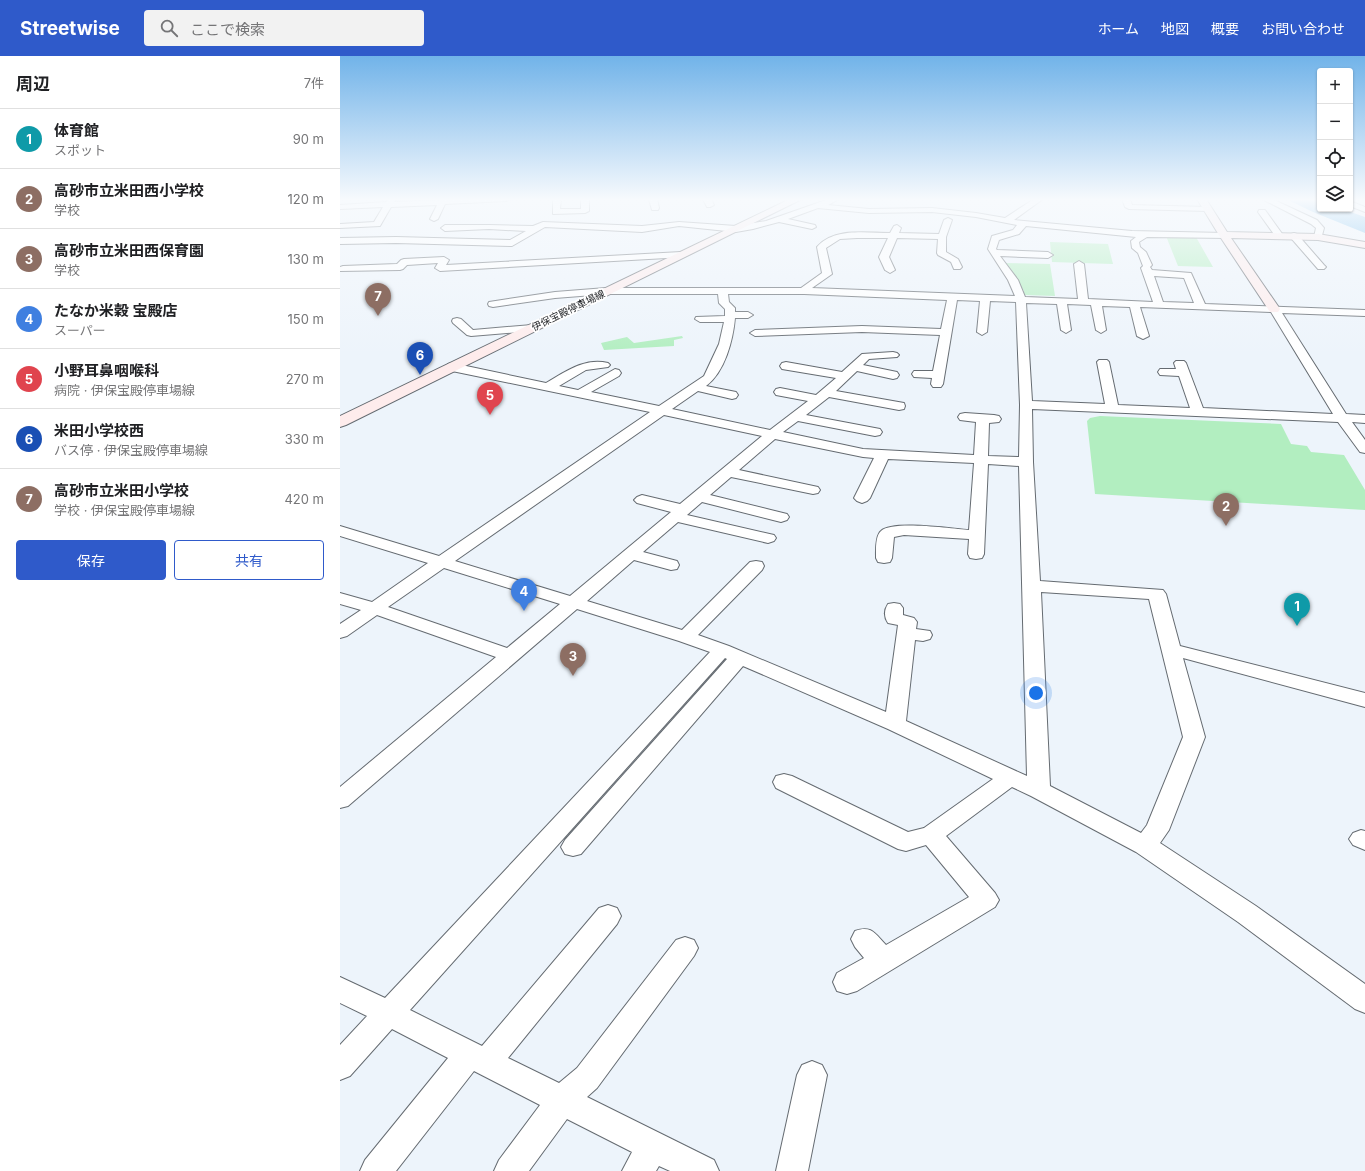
<!DOCTYPE html>
<html lang="ja">
<head>
<meta charset="utf-8">
<style>
  :root { --surface:#fff; --page:#f2f2f2; --text:#202124; --muted:#757577; --line:#e0e0e0; --accent:#2f5aca }
  body { margin:0; font-family:Inter,"Noto Sans JP",sans-serif; background:var(--page); color:var(--text) }
  .controls { position:absolute; right:12px; top:12px; display:grid; overflow:hidden; border-radius:4px; box-shadow:0 1px 3px #0004 }
  .controls button { width:36px; height:36px; display:grid; place-items:center; padding:0; border:0; border-bottom:1px solid var(--line); background:var(--surface); color:var(--text); font:20px sans-serif }
  .you { position:absolute; left:696px; top:637px; width:14px; height:14px; margin:-10px; border:3px solid #fff; border-radius:50%; background:#1a73e8; box-shadow:0 0 0 6px #1a73e833 }
  .badge { display:grid; place-items:center; width:26px; height:26px; border-radius:50%; background:var(--accent); color:#fff; font-size:13px; font-weight:700 }
  .pin { position:absolute; translate:-50% -33px; filter:drop-shadow(0 1px 2px #0008) }
  .pin::after { content:''; position:absolute; top:21px; width:14px; height:12px; background:inherit; clip-path:polygon(0 0,100% 0,50% 100%) }
  .list { margin:0; padding:0; list-style:none }
  h2 { display:flex; justify-content:space-between; align-items:center; height:52px; margin:0; padding:0 16px; font-size:17px }
  h2 small { font-size:13px; font-weight:400; color:var(--muted) }
  .list li { display:grid; grid-template-columns:26px 1fr auto; gap:12px; align-items:center; box-sizing:border-box; height:60px; padding:0 16px; border-top:1px solid var(--line) }
  .list b { display:block; font-size:15px; white-space:nowrap }
  .list p { margin:0; font-size:13px; white-space:nowrap; color:var(--muted) }
  .list em { font-size:13px; font-style:normal; color:var(--muted) }
  .actions { display:flex; gap:8px; padding:12px 16px }
  .actions a { flex:1; padding:9px 0; border:1px solid var(--accent); border-radius:4px; text-align:center; font-size:14px; color:var(--accent) }
  .actions .main { background:var(--accent); color:#fff }
  .icon { flex:none; width:22px; height:22px; fill:none; stroke:currentColor; stroke-width:2; stroke-linecap:round; stroke-linejoin:round }
  .map { position:relative; flex:none; width:1025px; height:1115px; overflow:hidden }
  header { display:flex; align-items:center; gap:24px; box-sizing:border-box; height:56px; padding:0 20px; background:var(--accent); color:#fff }
  header strong { font-size:19px }
  nav { display:flex; gap:22px; margin-inline-start:auto; font-size:14px }
  .search { width:280px; height:36px; background:var(--page); display:flex; align-items:center; gap:10px; box-sizing:border-box; padding:0 14px; border-radius:4px; color:var(--muted); font-size:15px }
  main { display:flex }
  aside { flex:1; background:var(--surface) }
  .map>svg:first-child { display:block }
</style>
</head>
<body>
<header>
<strong>Streetwise</strong>
<div class="search"><svg class="icon" aria-label="search" viewBox="0 0 24 24"><circle cx="10" cy="10" r="6"/><path d="M15 15l6 6"/></svg>ここで検索</div>
<nav><a>ホーム</a><a>地図</a><a>概要</a><a>お問い合わせ</a></nav>
</header>
<main>
<aside>
<h2>周辺<small>7件</small></h2>
<ul class="list">
<li><span class="badge" style="background:#0f9aa8">1</span><div><b>体育館</b><p>スポット</p></div><em>90 m</em></li>
<li><span class="badge" style="background:#8d6e63">2</span><div><b>高砂市立米田西小学校</b><p>学校</p></div><em>120 m</em></li>
<li><span class="badge" style="background:#8d6e63">3</span><div><b>高砂市立米田西保育園</b><p>学校</p></div><em>130 m</em></li>
<li><span class="badge" style="background:#3f7fe0">4</span><div><b>たなか米穀 宝殿店</b><p>スーパー</p></div><em>150 m</em></li>
<li><span class="badge" style="background:#e0444e">5</span><div><b>小野耳鼻咽喉科</b><p>病院 · 伊保宝殿停車場線</p></div><em>270 m</em></li>
<li><span class="badge" style="background:#1a4fb4">6</span><div><b>米田小学校西</b><p>バス停 · 伊保宝殿停車場線</p></div><em>330 m</em></li>
<li><span class="badge" style="background:#8d6e63">7</span><div><b>高砂市立米田小学校</b><p>学校 · 伊保宝殿停車場線</p></div><em>420 m</em></li>
</ul>
<div class="actions"><a class="main">保存</a><a>共有</a></div>
</aside>
<div class="map">
<svg width="1025" height="1115" viewBox="0 0 1025 1115">
  <rect width="100%" height="100%" fill="#edf4fb"/>
  <path fill="#b2eec0" d="M826,180L856,181L873,211L838,210Z
    M710,186L768,188L773,208L712,206Z
    M662,207L710,208L715,240L684,239V235Z
    M342,280L343,282L334,284V290L264,294L261,287L287,281L294,287Z
    M760,360L941,368L951,388L967,390L971,396L1004,399L1025,434V454L755,438L747,365L750,362Z"/>
  <path fill="#5eb1ea" d="M946,143H980V153H1002L1025,161V177L973,156Z"/>
  <g fill="none" stroke-linecap="round" stroke-linejoin="round">
    <path fill="#5eb1ea" fill-rule="evenodd" d="M159,143H192L160,145Z"/>
    <g stroke="#656b71" stroke-width="2">
      <path id="street" d="M48,143H56L54,146L124,143H170L166,145L105,148L98,163L94,165L90,163L97,149L51,151L40,170L0,172V168L34,166L43,151L0,153V149L46,146Z
        M213,143H221L220,153H241V143H249V155L245,157L213,158Z
        M309,143H317L319,152L318,154H312Z
        M363,143H371L374,149L370,151H367Z
        M489,143H499L488,149L529,153L592,152L636,157L665,162L694,143H703L674,164L792,175L885,177L888,178L889,180L888,182L807,181L799,186L800,191L806,196L812,209L810,211L812,214L851,217L865,248L1025,254V260L942,257L1006,358L1025,359V367L1012,366L1025,384V397L1020,396L998,366L692,353L693,406L700,525L823,534L826,538L840,590L1025,637V651L843,602L865,681L829,774L820,787L916,850L1025,928V957L1015,953L898,866L796,796L691,740L672,731L606,780L655,837L659,844L655,851L517,935L507,938L497,935L493,926L497,917L524,902L515,891L511,883L515,875C532,869 535,878 546,889L629,841L586,789L566,795L558,793L436,732L433,726L436,720L444,718L452,720L568,776L584,772L653,723L548,673L403,610L241,798L233,800L225,798L221,791L225,784L387,603L385,602L70,954L142,990L259,852L268,849L277,852L281,860L277,868L168,1002L219,1027L237,1012L336,884L345,881L354,884L358,892L354,900L257,1032L247,1041L374,1104L379,1115H330L319,1110L316,1115H282L292,1096L227,1063L189,1115H154L159,1104L200,1049L134,1015L56,1115H20L25,1104L108,1002L52,973L10,1020L0,1024V989L27,960L0,947V921L45,942L370,596L339,585L237,553L8,750L0,752V731L156,601L37,559L7,580L0,582V568L21,554L0,548V537L32,546L88,507L0,480V470L99,500L310,356L112,315L108,314L106,311L108,308L112,307L206,327C225,316 245,301 268,307L270,309L268,311L246,314L219,330L238,334L275,313L279,314L281,317L279,320L251,336L319,350L364,320L379,288L384,266H360L355,263L356,261L385,260V253L379,247L378,238H266L215,242L153,251L149,250L148,248L149,246L215,236L266,232H461L482,217L477,191C494,171 527,177 550,177L554,170L557,169L561,172L559,177L599,178L604,164L608,162L612,164L606,181V196L618,203L622,211L620,213H614L611,206L598,199L597,197L598,183L557,182L549,201L555,214L550,217L545,214L539,201L548,182H517L500,183L486,192L492,218L472,232L675,240L668,224L648,193L652,180L673,174L677,169L636,161L592,156L529,157L478,152L448,163L475,169L476,171L472,173L439,166L413,173L396,176L339,170L302,176L205,171L172,190L56,187L0,188V182L56,181L170,184L186,175L149,173L105,175L101,172L105,169H149L193,170L203,166L302,170L339,166L396,170L426,165ZM686,170L796,181L791,185L792,192L798,197L803,210L801,212L813,246L748,243L744,208L739,205L734,208L738,243L685,241L678,224L660,200L708,202L713,199L708,196L657,194L656,193L659,184L679,178ZM814,220L844,222L854,247L823,246ZM388,238H464L607,244L601,273L522,270L415,274L410,277L415,280L522,276L600,279L593,315H574L572,318L574,321L592,322L591,328L593,331H601L603,328L617,244L640,245L637,276L642,279L647,276L650,245L676,246L680,349L679,401L648,400L649,367L659,366L661,363L659,360L654,359L625,357L620,358L618,361L620,364L636,366L634,399L523,393L443,376L458,365L535,380L540,379L542,376L540,373L466,359L489,341L559,354L564,353L565,350L564,347L496,335L517,315L553,323L557,322L559,319L557,316L523,309L529,303L557,301L559,299L557,297L553,296L522,298L502,316L446,306L442,307L440,310L442,313L496,322L476,339L440,332L436,333L434,336L436,339L468,345L430,374L332,353L358,335L392,343L396,342L398,339L396,336L366,330C385,316 393,284 395,262H408L413,259L408,256H395V252L389,246ZM686,247L717,248L721,274L726,277L731,274L727,248L751,249L756,274L761,277L766,274L762,250L790,251L797,280L803,283L809,280L800,251L931,256L993,358L863,352L846,307L844,305H836L834,307L836,313H820L818,316L820,319L839,320L850,352L778,349L769,306L767,304H759L757,306L765,348L692,345ZM324,359L422,380L340,448L302,439L297,441L294,444L297,447L331,456L230,540L115,505ZM435,383L523,401L534,402L514,442L517,445L522,447L527,445L530,442L548,403L634,407L629,474C612,473 553,464 541,475C535,480 536,495 536,502L538,506L544,507L550,506L552,502L554,481L564,479L629,483L628,498L630,502L636,503L642,502L644,498L648,408L679,410L687,720L566,665L575,584L583,585L590,583L592,579L590,575L576,573L577,566L574,562L563,559V552L560,548L554,547L548,548C544,554 544,561 548,567L558,569L546,656L389,590L358,579L422,514L424,510L422,506L416,505L410,506L342,574L247,545L294,504L331,514L337,513L339,509L337,505L303,496L338,466L428,487L434,485L436,482L434,479L347,459L362,446L441,466L447,464L449,461L447,458L370,439L391,421L473,438L478,437L480,434L478,431L399,414ZM104,512L220,548L167,592L48,551ZM701,536L809,543L843,681L807,769L801,777L710,730Z
        M782,143H790L792,149L868,151L872,153L868,155L789,153L785,151Z
        M922,143H932L977,164L984,172L981,183H975L974,181L976,172L971,168Z
        M1010,145L1025,151V156L1010,150Z
        M919,154H925L943,179L942,181H936L918,156Z
        M954,177L957,178L984,209L986,211L984,213H978L951,182L950,180L951,178Z
        M341,196L344,197L346,199L344,201L100,215L95,212L98,207L67,209L63,213L60,214L0,215V211L3,210L57,208L61,204L64,203L104,201L109,204L106,209Z
        M117,262L121,263L133,274L192,269L197,272L192,275L131,280L127,279L113,267L112,265L113,263Z
        M1021,774L1025,775V794L1013,789L1009,783L1013,777Z
        M472,1005L482,1009L487,1019L468,1115H436L457,1019L462,1009Z"/>
    </g>
    <g stroke="#656b71" stroke-width="2">
      <path id="secondary" d="M450,143H462L6,369L0,371V360Z
        M857,143H866L887,176L978,178L1025,186V192L978,184L891,182L940,253L938,256H930L879,179Z"/>
    </g>
    <use href="#street" fill="#fff" fill-rule="evenodd"/>
    <use href="#secondary" fill="#feecec" fill-rule="evenodd"/>
  </g>
  <linearGradient id="sky" x2="0" y2="1"><stop stop-color="#71b3e9"/><stop offset="0.48" stop-color="#f7fafd"/><stop offset="1" stop-color="#f7fafd" stop-opacity="0"/></linearGradient>
  <rect width="1025" height="299" fill="url(#sky)"/>
  <g text-anchor="middle" dominant-baseline="central" stroke-width="3.5" stroke-linejoin="round" paint-order="stroke">
    <g font-size="10" fill="#26282b" stroke="#fff">
      <text transform="translate(228 254) rotate(-26)">伊保宝殿停車場線</text>
    </g>
  </g>
</svg>
<div class="controls">
<button>+</button>
<button>−</button>
<button><svg class="icon" aria-label="locate" viewBox="0 0 24 24"><circle cx="12" cy="12" r="6"/><path d="M12 2v4M12 18v4M2 12h4M18 12h4"/></svg></button>
<button><svg class="icon" aria-label="layers" viewBox="0 0 24 24"><path d="M12 4l9 5-9 5-9-5zM3 14l9 5 9-5"/></svg></button>
</div>
<div class="you"></div>
<div class="pin badge" style="left:957px;top:570px;background:#0f9aa8">1</div>
<div class="pin badge" style="left:886px;top:470px;background:#8d6e63">2</div>
<div class="pin badge" style="left:233px;top:620px;background:#8d6e63">3</div>
<div class="pin badge" style="left:184px;top:555px;background:#3f7fe0">4</div>
<div class="pin badge" style="left:150px;top:359px;background:#e0444e">5</div>
<div class="pin badge" style="left:80px;top:319px;background:#1a4fb4">6</div>
<div class="pin badge" style="left:38px;top:260px;background:#8d6e63">7</div>
</div>
</main>
</body>
</html>
